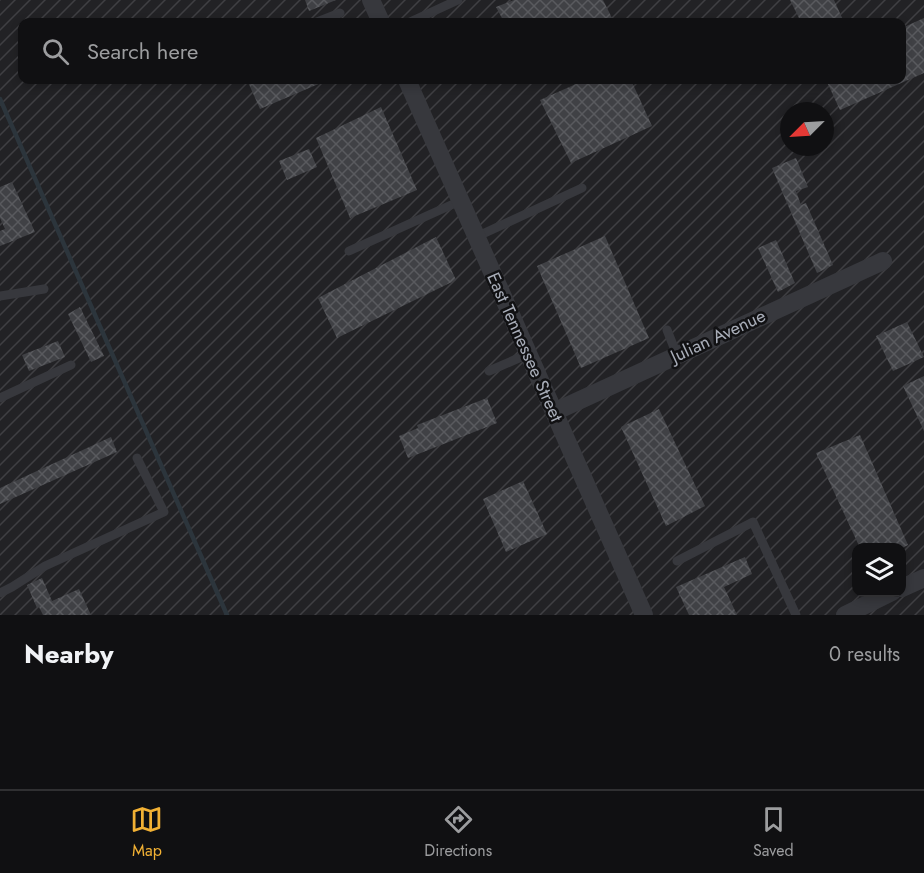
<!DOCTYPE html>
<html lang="en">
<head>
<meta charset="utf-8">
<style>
  :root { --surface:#101012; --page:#1e1e20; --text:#f1f3f6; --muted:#9c9d9f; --line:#303032; --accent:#f2b134 }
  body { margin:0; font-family:Jost,sans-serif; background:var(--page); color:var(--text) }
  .controls { position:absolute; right:18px; bottom:18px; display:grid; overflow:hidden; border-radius:12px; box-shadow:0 3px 9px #0003 }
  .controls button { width:54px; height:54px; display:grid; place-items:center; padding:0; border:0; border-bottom:2px solid var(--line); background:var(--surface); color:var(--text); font:30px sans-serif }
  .compass { position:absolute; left:780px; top:102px; width:54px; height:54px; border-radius:50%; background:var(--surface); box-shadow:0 3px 9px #0003; rotate:246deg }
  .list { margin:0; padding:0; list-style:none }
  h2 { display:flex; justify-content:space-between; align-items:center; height:78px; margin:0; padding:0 24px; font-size:26px }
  h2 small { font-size:20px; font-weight:400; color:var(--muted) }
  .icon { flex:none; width:33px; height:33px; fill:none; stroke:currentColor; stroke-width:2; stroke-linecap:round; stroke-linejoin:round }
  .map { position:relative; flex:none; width:924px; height:615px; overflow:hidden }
  .search { position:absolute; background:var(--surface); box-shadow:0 3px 9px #0003; left:18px; right:18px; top:18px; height:66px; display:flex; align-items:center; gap:15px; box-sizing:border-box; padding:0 21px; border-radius:12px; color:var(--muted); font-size:22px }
  .sheet { height:174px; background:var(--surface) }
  nav { display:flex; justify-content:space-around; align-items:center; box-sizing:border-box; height:84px; border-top:2px solid var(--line); background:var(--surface); font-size:16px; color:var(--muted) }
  nav a { display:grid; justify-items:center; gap:3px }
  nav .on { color:var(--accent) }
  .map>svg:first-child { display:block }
</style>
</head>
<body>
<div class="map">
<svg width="924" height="615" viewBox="0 0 924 615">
  <defs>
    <pattern id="industrial-furrows" width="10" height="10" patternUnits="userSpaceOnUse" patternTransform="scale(1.5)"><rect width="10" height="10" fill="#222225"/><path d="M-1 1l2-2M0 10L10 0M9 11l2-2" fill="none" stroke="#3f3f43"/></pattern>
    <pattern id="building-cross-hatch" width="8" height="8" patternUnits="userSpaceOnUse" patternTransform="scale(1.5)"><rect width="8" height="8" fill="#404145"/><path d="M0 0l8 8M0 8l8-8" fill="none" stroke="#595a5e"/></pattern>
  </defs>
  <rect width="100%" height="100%" fill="#161618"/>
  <path fill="url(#industrial-furrows)" fill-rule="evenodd" d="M0,0H924V615H0ZM22,22H902V80H22ZM789,111H825V147H789ZM856,548H902V592H856Z"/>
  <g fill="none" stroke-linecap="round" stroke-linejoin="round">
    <path stroke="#2c353c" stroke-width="4.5" d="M0,99L227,615"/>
  </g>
  <path fill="url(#building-cross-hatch)" d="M305,0H336L309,11Z
    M514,0H603L614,22H504L496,7Z
    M790,0H834L844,22H801Z
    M924,18V73L840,110L826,80H902V28Z
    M247,80H328L260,109Z
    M585,80H631L652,126L571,163L540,100Z
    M381,107L417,190L350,218L316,138Z
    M309,149L317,167L287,180L279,161Z
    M796,158L808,187L796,191L801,205L806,203L833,265L817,273L772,168Z
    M12,182L35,232L0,246V231L5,229L0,218V187Z
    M605,236L649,338L581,368L537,266Z
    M436,237L456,280L337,338L318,298Z
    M776,240L795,283L778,292L758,248Z
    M80,307L104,356L91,362L68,314Z
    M907,322L924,357L893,371L876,336Z
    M58,341L65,357L29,371L22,355Z
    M924,376V431L903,386Z
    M487,398L497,423L408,458L399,436L418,428L417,425Z
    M659,409L705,506L666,526L621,427Z
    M860,435L908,545L902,548H860L816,453Z
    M111,437L117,452L0,504V488Z
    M523,481L547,534L506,552L483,499Z
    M745,557L752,574L724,587L737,615H689L676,587Z
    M42,578L52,601L79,589L91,615H43L39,607L37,608L27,585Z"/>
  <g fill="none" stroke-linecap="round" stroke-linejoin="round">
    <path stroke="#37383d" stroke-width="9" d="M317,22L340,13
      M410,22L458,0
      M476,237L582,188
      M349,251L460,201
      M0,296L44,289
      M667,330L677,355
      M489,371L528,354
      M0,398L71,365
      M677,561L753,522L796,615
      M0,593L12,587L45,566L164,512L137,458"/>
    <path stroke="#37383d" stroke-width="18" d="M371,0L381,22
      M407,80L644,615
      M554,412L883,261
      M902,588L924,578
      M845,615L892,592"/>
  </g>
  <g text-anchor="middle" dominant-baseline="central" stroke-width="5" stroke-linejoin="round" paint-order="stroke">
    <g font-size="18" fill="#a8adb8" stroke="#111113">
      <text transform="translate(718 336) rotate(-25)">Julian Avenue</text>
      <text transform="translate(525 347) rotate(66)">East Tennessee Street</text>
    </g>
  </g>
</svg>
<div class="controls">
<button><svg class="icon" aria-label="layers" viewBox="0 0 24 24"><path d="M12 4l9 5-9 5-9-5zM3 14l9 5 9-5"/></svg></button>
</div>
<svg class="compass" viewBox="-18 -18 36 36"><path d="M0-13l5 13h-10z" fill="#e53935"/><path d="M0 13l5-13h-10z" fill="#9c9d9f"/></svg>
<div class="search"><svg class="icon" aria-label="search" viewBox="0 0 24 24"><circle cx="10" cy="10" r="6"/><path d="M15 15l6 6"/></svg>Search here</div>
</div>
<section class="sheet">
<h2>Nearby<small>0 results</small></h2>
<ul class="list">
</ul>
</section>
<nav>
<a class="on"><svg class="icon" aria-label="map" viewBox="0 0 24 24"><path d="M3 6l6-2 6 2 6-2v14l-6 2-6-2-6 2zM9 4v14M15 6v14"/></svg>Map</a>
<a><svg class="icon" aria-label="directions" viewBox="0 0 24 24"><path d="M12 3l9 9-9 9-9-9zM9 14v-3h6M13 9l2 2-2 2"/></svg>Directions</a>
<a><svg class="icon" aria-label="saved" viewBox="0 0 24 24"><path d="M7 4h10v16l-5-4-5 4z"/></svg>Saved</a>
</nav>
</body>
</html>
